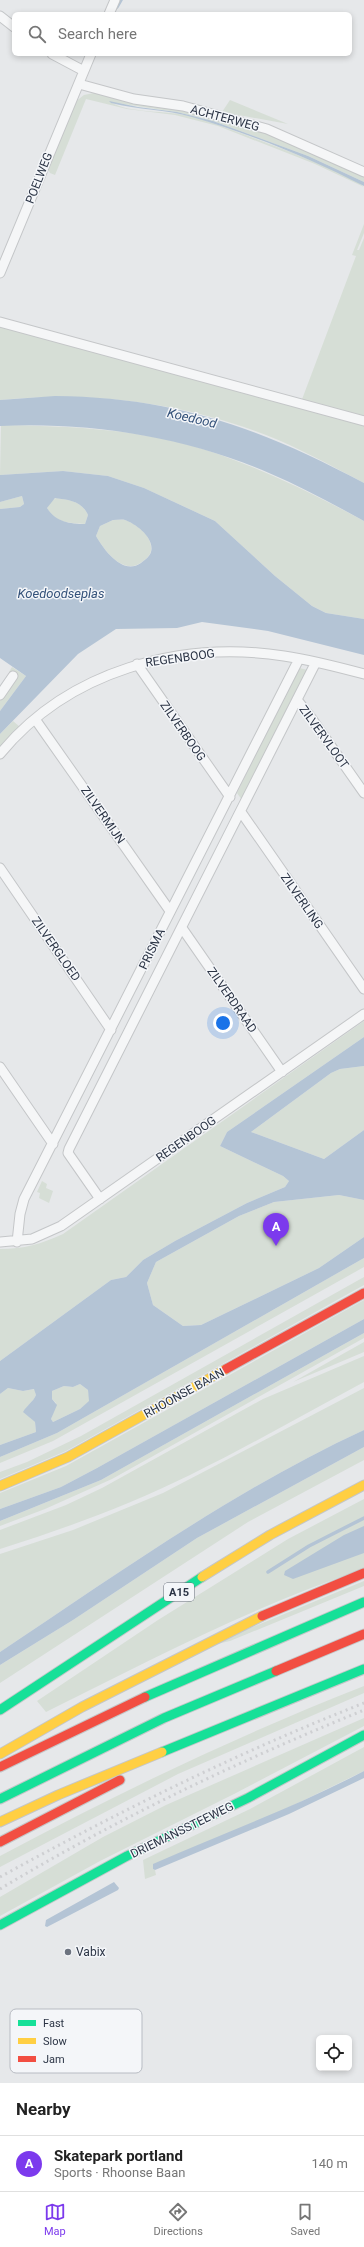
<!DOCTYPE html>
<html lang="en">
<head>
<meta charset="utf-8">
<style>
  :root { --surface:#fff; --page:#f2f2f2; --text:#222; --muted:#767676; --line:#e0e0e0; --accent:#7c3aed }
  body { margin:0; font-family:Roboto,sans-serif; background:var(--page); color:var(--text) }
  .controls { position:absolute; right:12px; bottom:12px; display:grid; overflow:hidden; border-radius:6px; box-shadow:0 2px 6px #0003 }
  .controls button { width:36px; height:36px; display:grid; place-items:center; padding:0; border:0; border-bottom:1px solid var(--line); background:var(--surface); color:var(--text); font:20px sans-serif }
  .you { position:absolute; left:223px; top:1023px; width:14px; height:14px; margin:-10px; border:3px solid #fff; border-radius:50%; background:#1a73e8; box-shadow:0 0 0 6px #1a73e833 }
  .badge { display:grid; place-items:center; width:26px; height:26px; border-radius:50%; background:var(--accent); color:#fff; font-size:13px; font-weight:700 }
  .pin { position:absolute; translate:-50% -33px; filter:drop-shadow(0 1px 2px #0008) }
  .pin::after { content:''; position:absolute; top:21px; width:14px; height:12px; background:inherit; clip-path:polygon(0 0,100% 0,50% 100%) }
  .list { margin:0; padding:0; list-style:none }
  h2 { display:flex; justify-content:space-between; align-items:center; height:52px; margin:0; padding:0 16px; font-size:17px }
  h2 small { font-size:13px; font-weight:400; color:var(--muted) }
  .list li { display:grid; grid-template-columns:26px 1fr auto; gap:12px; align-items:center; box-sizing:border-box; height:56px; padding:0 16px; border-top:1px solid var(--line) }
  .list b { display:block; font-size:15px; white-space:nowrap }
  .list p { margin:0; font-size:13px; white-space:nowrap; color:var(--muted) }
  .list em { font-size:13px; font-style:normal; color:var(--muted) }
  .icon { flex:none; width:22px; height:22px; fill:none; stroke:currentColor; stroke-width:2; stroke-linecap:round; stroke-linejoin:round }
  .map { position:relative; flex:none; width:364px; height:2083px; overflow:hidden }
  .search { position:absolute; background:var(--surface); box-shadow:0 2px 6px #0003; left:12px; right:12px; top:12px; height:44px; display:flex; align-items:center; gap:10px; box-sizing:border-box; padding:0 14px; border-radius:6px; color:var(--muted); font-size:15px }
  .sheet { height:108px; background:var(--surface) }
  nav { display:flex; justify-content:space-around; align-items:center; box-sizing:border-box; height:56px; border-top:1px solid var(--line); background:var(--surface); font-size:11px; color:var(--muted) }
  nav a { display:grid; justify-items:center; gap:2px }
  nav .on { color:var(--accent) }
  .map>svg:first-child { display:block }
</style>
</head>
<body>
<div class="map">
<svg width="364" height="2083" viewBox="0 0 364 2083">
  <rect width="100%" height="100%" fill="#e6e8ea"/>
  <path fill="#d6ded6" d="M94,93L167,106L267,132L364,175V182L308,156L213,121L177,112L110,102C131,114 166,110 190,116C214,122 355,174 364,187L315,164L218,126L175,115L127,109L86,99L55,175L50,173L48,169L75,102L84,95Z
    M230,100L288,124L222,112Z
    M364,224V233L357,250H359L364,238V419L322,407L316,403L301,402L356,256L352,255Z
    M0,327L8,328L306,408L312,412H320L364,423V483C332,466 299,448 266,435C181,402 90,391 0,400Z
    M1,425C71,426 142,429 209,451C263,469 314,494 364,521V619L326,613L312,606L275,576L215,521L144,488L108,476L63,471L0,475Z
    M22,496L24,504L20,507L0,509V502Z
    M56,498C69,500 82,501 88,515L85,524C69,523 56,523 47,508L50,502Z
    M113,520C117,520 122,519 125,520C137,524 153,537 151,550C151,555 146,559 142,562C123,576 105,551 96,536L100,526Z
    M12,667L26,676L0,711V701L16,677L9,672Z
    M299,668L308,670L242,800L237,793Z
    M13,721L20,727L0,748V734Z
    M364,1021V1037L227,1132L220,1146L283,1176L289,1181L285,1187L247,1203L175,1241L143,1260L126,1277L111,1280L0,1361V1249C24,1249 41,1244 63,1234Z
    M364,1066V1130L324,1159L251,1132L331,1073L340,1069Z
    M42,1181L47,1184L46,1188L53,1191L49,1203L39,1198L40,1193L37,1192Z
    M339,1195L364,1200V1237L319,1268L201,1325L183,1326L153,1305L147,1283L156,1262L239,1216L274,1202Z
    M364,1258V1267L53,1441L0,1463V1457L57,1433Z
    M364,1277V1285L66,1451L0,1479V1472L27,1462L81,1436Z
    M364,1300V1319L97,1468L61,1487L0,1509V1493L66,1466Z
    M364,1333V1338L112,1479L45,1509L0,1526V1521L101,1480Z
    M364,1342V1352L293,1382Z
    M364,1356V1382C306,1413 249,1446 190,1475C129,1505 64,1529 0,1549V1530L66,1505L102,1488L263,1399Z
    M80,1384L88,1390L90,1401L80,1409L53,1422L51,1419L56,1403L52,1399V1391L64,1386L73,1387Z
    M8,1388L23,1391L35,1389L36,1395C33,1402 27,1405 24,1412L35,1422L36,1432L0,1445V1394Z
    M364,1388V1430C236,1489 117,1574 0,1652V1554L73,1530L163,1493Z
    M364,1447V1460L248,1522L0,1683V1665L73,1620L197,1538Z
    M364,1499V1569C253,1606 150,1660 46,1712L37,1701L158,1620L288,1539Z
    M364,1581V1586L230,1641L204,1647Z
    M364,1686V1693L178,1774L0,1867V1856C118,1793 239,1735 364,1686Z
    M364,1718V1726L234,1794L100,1861L0,1916V1897L103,1837L166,1805Z
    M364,1747V1771L296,1804L153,1869L155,1870L156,1875L145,1879L143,1860L250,1809Z"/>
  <path fill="#b4c4d5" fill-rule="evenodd" d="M109,101L138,107L177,112L213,121L308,156L364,182V186C310,158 251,134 192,117C166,109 138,110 111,103Z
    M55,396C175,397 260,428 364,483V521C333,504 302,487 269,473C185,437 92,422 0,426V400Z
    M63,471L108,476L144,488L215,521L275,576L312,606L326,613L364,619V655L268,631L202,622L177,628L116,629L78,654L0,734V711L26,676L0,658V509L20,507L24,504L22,496L0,502V475ZM55,498C69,500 82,501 88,515L85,524C70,524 56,522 47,508ZM113,520C117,520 122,519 125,520C136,524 155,538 151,552C150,556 145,560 141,563C123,576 104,550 96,536L100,526Z
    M364,1037V1066L340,1069L331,1073L251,1132L324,1159L364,1130V1200L339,1195L274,1202L239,1216L156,1262L147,1283L153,1305L183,1326L201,1325L319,1268L364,1237V1258L57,1433L0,1457V1445L36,1432L35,1422L23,1412C27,1405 33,1402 36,1395L34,1389L23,1391L8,1388L0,1394V1361L111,1280L126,1277L143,1260L175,1241L247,1203L285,1187L289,1181L283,1176L220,1146L227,1132ZM80,1384L88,1390L89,1401L80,1409L53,1422L51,1419L57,1405L52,1399V1391L64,1386L73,1387Z
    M364,1319V1333L101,1480L0,1521V1509L61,1487L97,1468Z
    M364,1430V1447L197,1538L73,1620L0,1665V1652C117,1574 236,1489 364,1430Z
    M364,1526V1553L293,1579L284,1575L285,1571L344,1535Z
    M364,1771V1778L289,1814L155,1870L153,1869V1864C223,1833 296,1807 364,1771Z
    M114,1882L119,1888L118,1890L47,1927L45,1926L46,1920Z"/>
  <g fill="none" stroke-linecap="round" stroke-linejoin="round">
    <path stroke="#b4c4d5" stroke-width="3.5" d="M117,7L121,0
      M268,1572L309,1546L364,1518"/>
    <g stroke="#c4c6c8" stroke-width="11">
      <path id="street" d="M109,14L115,0
        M0,16L14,27
        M52,54L84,71
        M79,84L134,99L183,106L267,129L364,172
        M0,273L91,54
        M0,322L364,421
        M137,664L230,797
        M0,695L13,676
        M298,701L312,719L364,793
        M35,719L170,911
        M0,754C68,671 180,640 284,656C311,660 338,667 364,674
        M241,812L364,989
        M0,868L111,1030
        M182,928L282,1072
        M0,1067L53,1144
        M100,1199L68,1153L69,1149L316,662
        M0,1242L32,1239L61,1226L364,1014
        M17,1242L20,1214L24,1199L299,659"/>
    </g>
    <g stroke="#c4c6c8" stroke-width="11">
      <path id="fast" d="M145,1697L364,1602
        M0,1710L202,1577
        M162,1752L364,1669
        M0,1799L164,1718L276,1671
        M0,1925L127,1856L248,1798L364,1735"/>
    </g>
    <g stroke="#c4c6c8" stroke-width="11">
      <path id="slow" d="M0,1486L68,1457L226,1369
        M202,1577L270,1535L364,1485
        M0,1754L82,1707L262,1616
        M0,1822L58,1795L162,1752"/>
    </g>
    <g stroke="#c4c6c8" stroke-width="11">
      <path id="jam" d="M226,1369L364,1293
        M262,1616L364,1573
        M276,1671L364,1634
        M0,1767L145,1697
        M0,1842L120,1780"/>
    </g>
    <use href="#street" stroke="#f5f6f7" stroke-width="9"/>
    <use href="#fast" stroke="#16e098" stroke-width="9"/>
    <use href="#slow" stroke="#ffcf43" stroke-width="9"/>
    <use href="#jam" stroke="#f24e42" stroke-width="9"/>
    <path stroke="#cecfd2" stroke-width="3" stroke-dasharray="2 4" stroke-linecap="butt" d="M0,1877C118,1812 239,1752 364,1703
      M0,1889C116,1819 239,1761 364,1710"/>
  </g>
  <circle fill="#6c737f" stroke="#f4f6f9" stroke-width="1.5" cx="68" cy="1952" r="4"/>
  <g text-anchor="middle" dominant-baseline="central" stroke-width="3" stroke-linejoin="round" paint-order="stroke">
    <rect fill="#f4f6f9" stroke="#676e7b" stroke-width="1" x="164" y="1583" width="30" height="18" rx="3"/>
    <g font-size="11" font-weight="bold" fill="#2b3445">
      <text x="179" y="1592">A15</text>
    </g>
    <g font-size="12" fill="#2b3445" stroke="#f4f6f9">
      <text transform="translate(225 118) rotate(15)">ACHTERWEG</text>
      <text transform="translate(39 178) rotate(-69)">POELWEG</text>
      <text transform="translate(180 658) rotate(-8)">REGENBOOG</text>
      <text transform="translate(183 731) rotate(55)">ZILVERBOOG</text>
      <text transform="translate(324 737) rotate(54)">ZILVERVLOOT</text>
      <text transform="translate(103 815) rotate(55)">ZILVERMIJN</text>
      <text transform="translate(302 901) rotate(55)">ZILVERLING</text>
      <text transform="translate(56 949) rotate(55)">ZILVERGLOED</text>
      <text transform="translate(152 949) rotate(-64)">PRISMA</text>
      <text transform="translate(232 1000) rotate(55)">ZILVERDRAAD</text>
      <text transform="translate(186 1139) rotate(-35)">REGENBOOG</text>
      <text transform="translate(184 1393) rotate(-29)">RHOONSE BAAN</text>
      <text transform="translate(182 1830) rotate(-26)">DRIEMANSSTEEWEG</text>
    </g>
    <g font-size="12" fill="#2b3445" stroke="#f4f6f9" text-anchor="start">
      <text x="76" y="1952">Vabix</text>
    </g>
    <g font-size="13" font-style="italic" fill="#34527a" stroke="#f4f6f9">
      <text transform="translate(192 418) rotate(13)">Koedood</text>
      <text x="61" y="593">Koedoodseplas</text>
    </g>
  </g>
  <rect x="10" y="2009" width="132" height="64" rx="6" fill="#f4f6f9" stroke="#b8bcc3" stroke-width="1"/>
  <rect x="18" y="2020" width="18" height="6" fill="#16e098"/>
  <rect x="18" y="2038" width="18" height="6" fill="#ffcf43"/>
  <rect x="18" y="2056" width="18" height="6" fill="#f24e42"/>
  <g font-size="11" fill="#2b3445">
    <text x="43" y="2027">Fast</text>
    <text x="43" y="2045">Slow</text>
    <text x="43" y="2063">Jam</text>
  </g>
</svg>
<div class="controls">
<button><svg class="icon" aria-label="locate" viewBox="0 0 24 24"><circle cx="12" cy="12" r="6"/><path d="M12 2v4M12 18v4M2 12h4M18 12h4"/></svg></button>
</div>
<div class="you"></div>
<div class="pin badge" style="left:276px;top:1246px">A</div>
<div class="search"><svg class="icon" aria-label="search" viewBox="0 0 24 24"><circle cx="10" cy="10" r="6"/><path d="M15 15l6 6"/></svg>Search here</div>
</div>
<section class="sheet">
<h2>Nearby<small></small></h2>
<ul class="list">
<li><span class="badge">A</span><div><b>Skatepark portland</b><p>Sports · Rhoonse Baan</p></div><em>140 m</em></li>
</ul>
</section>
<nav>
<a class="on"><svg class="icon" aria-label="map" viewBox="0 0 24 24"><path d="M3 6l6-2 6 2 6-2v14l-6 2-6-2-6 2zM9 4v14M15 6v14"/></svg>Map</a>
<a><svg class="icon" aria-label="directions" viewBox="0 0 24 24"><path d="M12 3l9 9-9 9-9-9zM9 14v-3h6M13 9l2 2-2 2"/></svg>Directions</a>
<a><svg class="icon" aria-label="saved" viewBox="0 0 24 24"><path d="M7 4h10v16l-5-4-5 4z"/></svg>Saved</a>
</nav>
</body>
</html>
